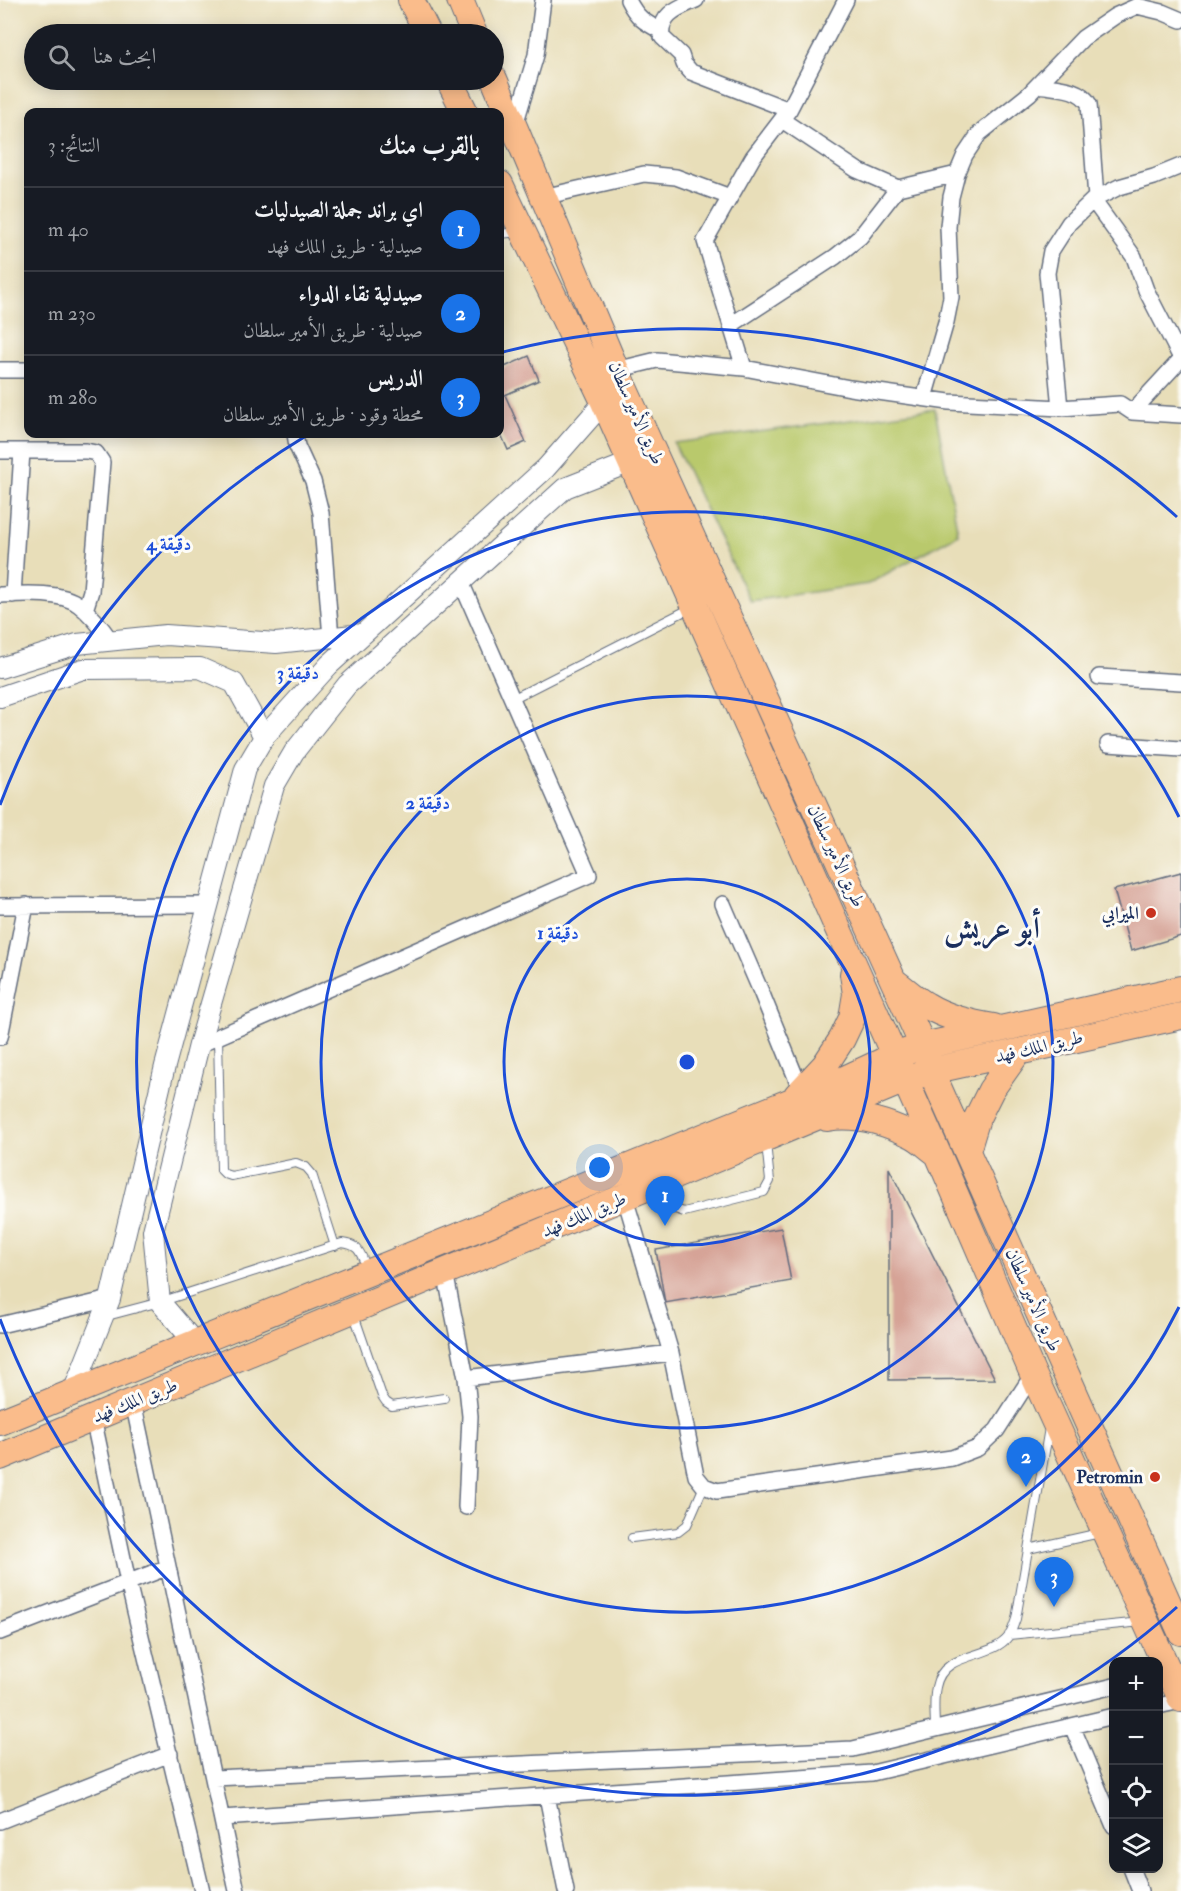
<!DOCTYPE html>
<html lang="ar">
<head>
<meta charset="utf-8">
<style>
  :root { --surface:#171b24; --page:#242831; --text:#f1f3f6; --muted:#9ea1a6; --line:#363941; --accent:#1a73e8 }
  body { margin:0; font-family:"IM FELL Double Pica",Amiri,serif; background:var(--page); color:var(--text); direction:rtl }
  .controls { position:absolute; right:18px; bottom:18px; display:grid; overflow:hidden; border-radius:12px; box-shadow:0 3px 15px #0003 }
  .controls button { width:54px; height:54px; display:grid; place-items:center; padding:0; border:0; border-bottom:2px solid var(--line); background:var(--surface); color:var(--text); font:30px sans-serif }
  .you { position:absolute; left:600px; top:1168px; width:21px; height:21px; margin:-15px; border:4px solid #fff; border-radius:50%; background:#1a73e8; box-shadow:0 0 0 9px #1a73e833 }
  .badge { display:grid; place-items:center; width:39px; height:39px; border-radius:50%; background:var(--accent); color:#fff; font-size:20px; font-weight:700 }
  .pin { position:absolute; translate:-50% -50px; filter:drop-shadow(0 2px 3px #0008) }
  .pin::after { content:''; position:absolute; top:32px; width:21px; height:18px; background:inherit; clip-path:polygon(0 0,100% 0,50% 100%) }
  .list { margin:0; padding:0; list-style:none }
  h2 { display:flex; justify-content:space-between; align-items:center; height:78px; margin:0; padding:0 24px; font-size:26px }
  h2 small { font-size:20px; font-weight:400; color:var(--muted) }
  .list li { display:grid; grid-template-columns:39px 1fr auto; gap:18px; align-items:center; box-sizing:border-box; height:84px; padding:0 24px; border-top:2px solid var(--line) }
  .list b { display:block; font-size:22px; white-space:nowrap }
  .list p { margin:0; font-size:20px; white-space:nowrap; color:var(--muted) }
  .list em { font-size:20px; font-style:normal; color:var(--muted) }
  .icon { flex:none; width:33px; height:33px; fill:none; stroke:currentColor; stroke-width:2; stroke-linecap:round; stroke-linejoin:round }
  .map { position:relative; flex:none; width:1181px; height:1891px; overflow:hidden; direction:ltr }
  .search { position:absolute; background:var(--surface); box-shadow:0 3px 15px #0003; left:24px; top:24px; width:480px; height:66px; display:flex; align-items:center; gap:15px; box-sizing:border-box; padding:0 21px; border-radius:33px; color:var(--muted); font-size:22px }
  .panel { position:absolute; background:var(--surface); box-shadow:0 3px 15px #0003; left:24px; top:108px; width:480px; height:330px; border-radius:12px; direction:rtl }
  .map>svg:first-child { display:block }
</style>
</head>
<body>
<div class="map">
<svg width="1181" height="1891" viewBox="0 0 1181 1891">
  <rect width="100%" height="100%" fill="#fdfcf7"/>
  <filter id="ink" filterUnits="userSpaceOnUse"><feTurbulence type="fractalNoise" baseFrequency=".0167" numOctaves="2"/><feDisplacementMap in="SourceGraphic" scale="12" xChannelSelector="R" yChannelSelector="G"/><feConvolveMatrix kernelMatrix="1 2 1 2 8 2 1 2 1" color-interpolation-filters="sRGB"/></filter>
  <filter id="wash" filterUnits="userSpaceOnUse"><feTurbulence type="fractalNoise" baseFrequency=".008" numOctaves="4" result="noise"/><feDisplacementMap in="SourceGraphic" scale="24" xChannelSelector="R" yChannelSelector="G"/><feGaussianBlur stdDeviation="1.35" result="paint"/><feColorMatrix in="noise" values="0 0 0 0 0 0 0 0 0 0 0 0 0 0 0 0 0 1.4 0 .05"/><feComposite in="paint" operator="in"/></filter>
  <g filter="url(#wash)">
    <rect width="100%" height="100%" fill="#e8deb9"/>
    <path fill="#b9c96c" stroke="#6a7c65" stroke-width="1.5" d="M935,409L958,534L868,584L750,601L674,443Z"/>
    <g id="blocks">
      <path fill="#d6a396" d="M529,356L539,380L505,395L526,442L508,450L500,432V369Z
        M1181,872V936L1131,951L1114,890Z
        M889,1168L995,1379L889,1380Z
        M781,1228L791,1281L665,1303L656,1250Z"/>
    </g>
  </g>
  <g filter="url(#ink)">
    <use href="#blocks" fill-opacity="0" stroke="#636c7e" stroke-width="1.5"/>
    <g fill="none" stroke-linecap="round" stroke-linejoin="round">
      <g stroke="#636c7e" stroke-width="10">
        <path id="service" d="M500,234L518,232
          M512,699L691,608
          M218,1037L221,1170L225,1174L231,1176L296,1163L306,1167L312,1174L335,1246
          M655,1187L665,1203L669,1207L684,1212L764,1192L770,1181L766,1143
          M354,1315L382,1396L386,1402L392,1406L444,1398
          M107,1316L160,1302L342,1243C360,1245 360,1253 367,1268
          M632,1538L678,1532L687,1525L704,1486
          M1028,1549L1100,1533
          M1009,1635L1142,1622
          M935,1729C935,1716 933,1700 936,1687C943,1650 990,1661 1009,1636C1012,1631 1014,1624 1016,1619L1049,1428"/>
      </g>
      <g stroke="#636c7e" stroke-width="18">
        <path id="minor" d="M628,0C637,18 644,22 661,31
          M696,0C678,8 659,14 662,37L681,55L684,64L691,72L789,110
          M1038,85C1055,88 1080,87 1089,104L1096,198
          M782,120L857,170L898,188L957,174
          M514,128L536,55L543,0
          M543,197L644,174L676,177L730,197
          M1093,200L1134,257L1146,290L1181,358
          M731,325L835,257L860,237L898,188
          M744,368L705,241L753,157L789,110L846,0
          M0,370H28
          M616,370L657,360L744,368L850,388L949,402L1060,408L1120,404L1132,412L1181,415
          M924,398L946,322L951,297L948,227L951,197L957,174L965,155L979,134L1029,94L1083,38L1115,16L1137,6L1162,12L1181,20
          M1060,408L1047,273L1051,251L1069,223L1093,200L1119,187L1154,177L1181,166
          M1132,412L1181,359
          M295,434L297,446L313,481L321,513L331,638
          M0,451H86L96,453L102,462L91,591L85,610
          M0,595C22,594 61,591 79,605C92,615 102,628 111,641
          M13,595L22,451
          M1099,677L1181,682
          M1108,744L1181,749
          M723,904L762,994L801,1090
          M0,906L209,905
          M0,1037L26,905
          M199,1045L589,875L461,582
          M625,1198L671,1353L696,1476L704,1486L717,1491L952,1458L978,1448L997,1430L1033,1374
          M445,1272L466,1378L470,1416L466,1507
          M0,1325L110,1299
          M466,1378L671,1353
          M133,1402L237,1891
          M93,1418L128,1582L202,1891
          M0,1632L168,1567
          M1158,1706L1181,1701
          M1072,1726L1114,1826
          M214,1778L853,1749L1114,1686
          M547,1796L566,1891
          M222,1818L872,1773L1114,1716
          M0,1821L170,1754
          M1131,1868L1140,1891"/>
      </g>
      <g stroke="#636c7e" stroke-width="22">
        <path id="tertiary" d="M0,668L77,644L166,635L276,643L363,634
          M0,697L83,669L200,668L234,683L264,737
          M195,1343L160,1302L153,1231L199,1045L274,786L294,752L347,685L565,488L631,462
          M73,1392L110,1299L165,1066L245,769L264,737L329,665L546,468L604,402"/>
      </g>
      <g stroke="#636c7e" stroke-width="28">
        <path id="trunk" d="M411,0L428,34
          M460,0L474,34
          M494,79L616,370L923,1046L931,1071L1181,1632
          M449,80L465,112
          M500,184L604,402L938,1154L1033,1374L1181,1699
          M895,982C906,990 915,999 926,1005C947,1018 971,1023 994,1027
          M797,1095L825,1065L842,1039L852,1018L856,994L853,974
          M827,1118C855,1113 885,1122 910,1134C920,1138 928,1147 937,1153
          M967,1151L977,1118L991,1090L1018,1052
          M0,1422L836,1083L894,1056L923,1046L1181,989
          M0,1457L905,1080L931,1071L1181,1016"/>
      </g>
      <use href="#service" stroke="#fff" stroke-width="8"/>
      <use href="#minor" stroke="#fff" stroke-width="15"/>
      <use href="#tertiary" stroke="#fff" stroke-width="20"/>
      <use href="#trunk" stroke="#fabc8b" stroke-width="26"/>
    </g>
  </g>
  <g fill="none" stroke="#1d4ed8" stroke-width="3">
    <circle cx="687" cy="1062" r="183"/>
    <circle cx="687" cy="1062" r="366"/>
    <path d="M1179 1307A550 550 0 1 1 1179 817"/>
    <path d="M1177 1607A733 733 0 0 1 0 1319M0 805A733 733 0 0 1 309 434M503 352A733 733 0 0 1 1177 517"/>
  </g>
  <g fill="#c8321e" stroke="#fdfcf7" stroke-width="2">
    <circle cx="1151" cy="913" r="6"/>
    <circle cx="1155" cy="1477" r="6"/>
  </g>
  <g text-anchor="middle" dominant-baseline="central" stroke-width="6" stroke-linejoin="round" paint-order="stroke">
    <g font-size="18" fill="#1b2f5e" stroke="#fdfcf7">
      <text transform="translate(636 413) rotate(66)">طريق الأمير سلطان</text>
      <text transform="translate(836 856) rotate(65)">طريق الأمير سلطان</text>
      <text transform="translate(1039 1047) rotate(-13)">طريق الملك فهد</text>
      <text transform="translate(584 1215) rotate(-23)">طريق الملك فهد</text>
      <text transform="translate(1033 1300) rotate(66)">طريق الأمير سلطان</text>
      <text transform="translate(135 1401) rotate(-22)">طريق الملك فهد</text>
    </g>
    <g font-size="18" font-weight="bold" fill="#1b2f5e" stroke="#fdfcf7" text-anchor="end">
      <text x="1139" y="913">الميرابي</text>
      <text x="1143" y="1477">Petromin</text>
    </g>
    <g font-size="30" font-weight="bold" fill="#1b2f5e" stroke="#fdfcf7">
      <text x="992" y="928">أبو عريش</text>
    </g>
  </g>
  <circle cx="687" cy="1062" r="9" fill="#1d4ed8" stroke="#fdfcf7" stroke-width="3"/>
  <g font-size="18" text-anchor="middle" font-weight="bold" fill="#1d4ed8" stroke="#fdfcf7" stroke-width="6" stroke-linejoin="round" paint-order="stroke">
    <text x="169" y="550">4 دقيقة</text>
    <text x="298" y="679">3 دقيقة</text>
    <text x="428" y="809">2 دقيقة</text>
    <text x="558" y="939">1 دقيقة</text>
  </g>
</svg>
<div class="controls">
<button>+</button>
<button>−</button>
<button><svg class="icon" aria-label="locate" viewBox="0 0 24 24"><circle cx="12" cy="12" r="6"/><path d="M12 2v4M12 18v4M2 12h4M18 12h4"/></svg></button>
<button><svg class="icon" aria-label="layers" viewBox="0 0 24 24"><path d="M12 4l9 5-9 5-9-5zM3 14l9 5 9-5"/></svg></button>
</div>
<div class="you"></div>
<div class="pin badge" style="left:665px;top:1226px">1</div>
<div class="pin badge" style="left:1026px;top:1487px">2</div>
<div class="pin badge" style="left:1054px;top:1607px">3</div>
<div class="search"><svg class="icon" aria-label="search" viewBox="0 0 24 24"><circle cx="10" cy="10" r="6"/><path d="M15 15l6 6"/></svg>ابحث هنا</div>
<section class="panel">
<h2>بالقرب منك<small>النتائج: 3</small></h2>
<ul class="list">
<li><span class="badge">1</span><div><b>اي براند جملة الصيدليات</b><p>صيدلية · طريق الملك فهد</p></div><em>40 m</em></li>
<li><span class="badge">2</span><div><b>صيدلية نقاء الدواء</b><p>صيدلية · طريق الأمير سلطان</p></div><em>230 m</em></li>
<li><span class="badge">3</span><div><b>الدريس</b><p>محطة وقود · طريق الأمير سلطان</p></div><em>280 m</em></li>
</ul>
</section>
</div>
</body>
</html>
